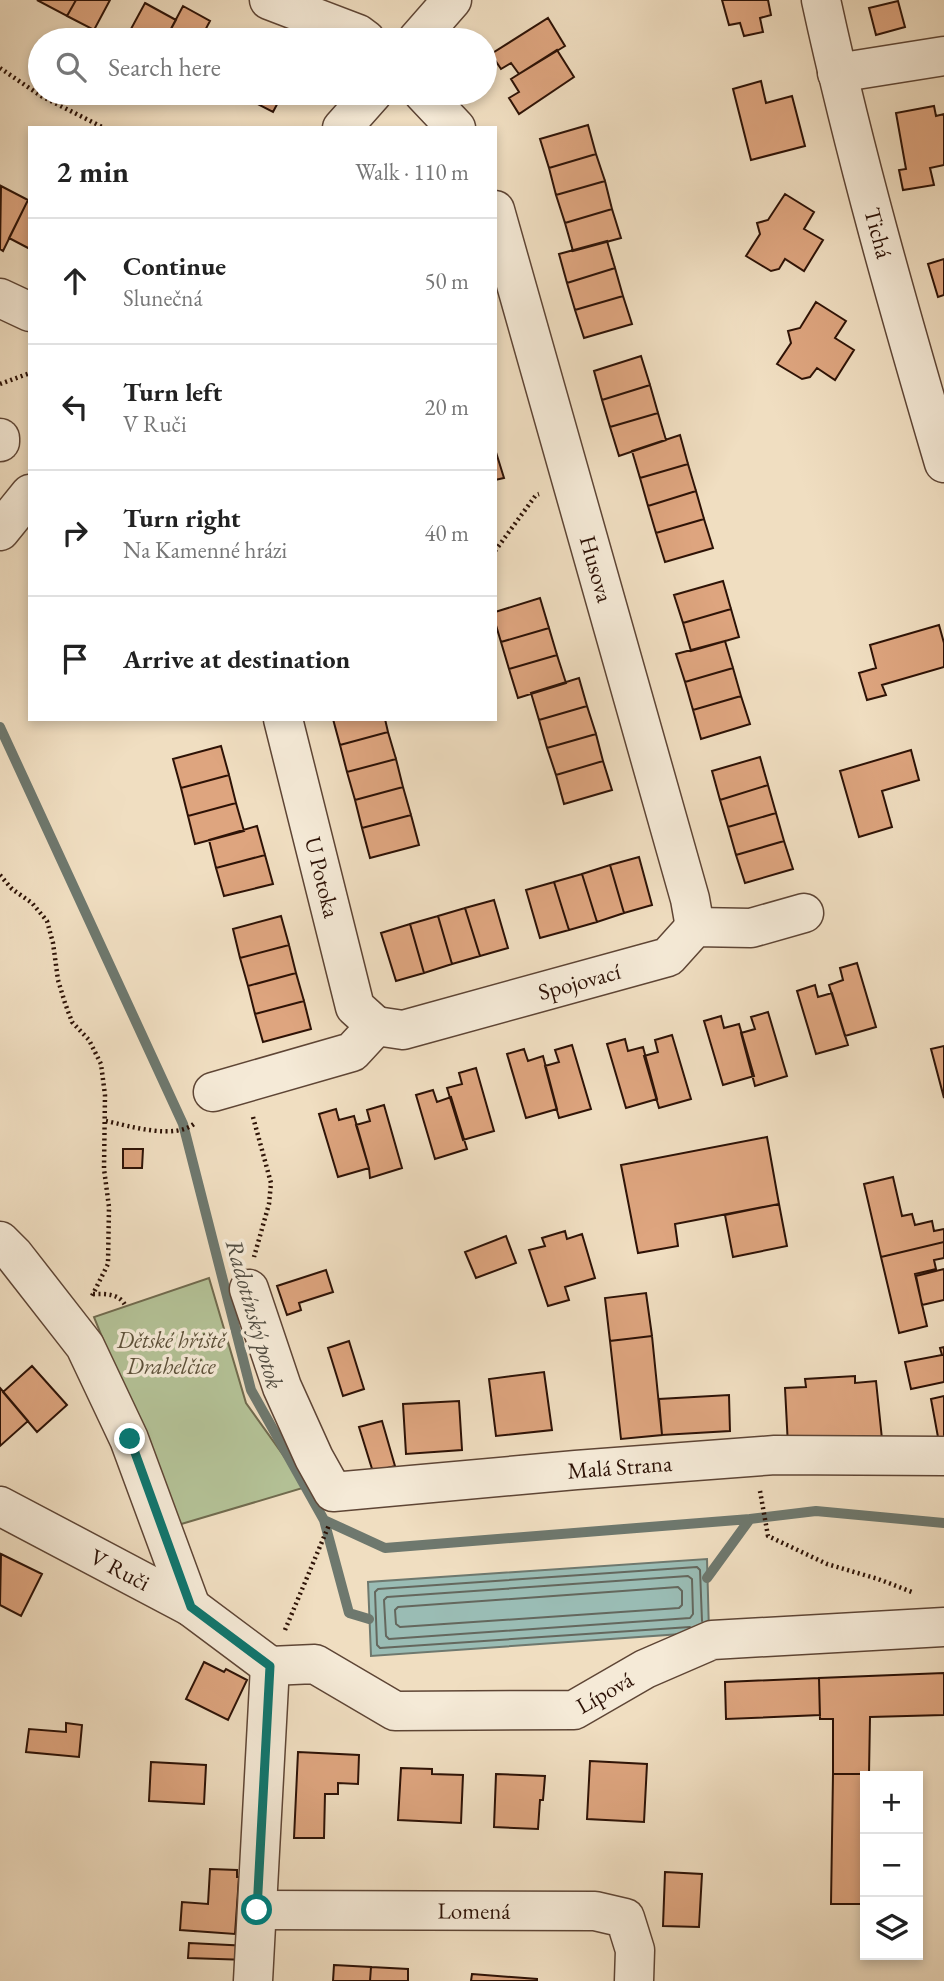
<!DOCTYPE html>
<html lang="en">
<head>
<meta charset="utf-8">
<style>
  :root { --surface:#fff; --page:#f6f6f6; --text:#222; --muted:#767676; --line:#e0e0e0 }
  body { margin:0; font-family:"EB Garamond",serif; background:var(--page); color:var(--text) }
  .controls { position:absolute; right:21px; bottom:21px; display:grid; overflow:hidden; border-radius:0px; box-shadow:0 4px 10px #0003 }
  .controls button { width:63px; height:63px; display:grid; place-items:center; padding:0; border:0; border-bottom:2px solid var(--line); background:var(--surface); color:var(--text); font:35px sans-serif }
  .stop { position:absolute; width:21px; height:21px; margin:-16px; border:5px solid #0f766e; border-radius:50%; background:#fff }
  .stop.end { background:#0f766e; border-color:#fff; box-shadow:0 2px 7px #0008 }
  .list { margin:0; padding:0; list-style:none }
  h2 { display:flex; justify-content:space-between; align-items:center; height:91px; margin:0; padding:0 28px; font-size:30px }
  h2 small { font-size:23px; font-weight:400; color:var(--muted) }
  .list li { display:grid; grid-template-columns:46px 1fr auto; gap:21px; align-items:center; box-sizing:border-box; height:126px; padding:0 28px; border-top:2px solid var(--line) }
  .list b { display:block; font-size:26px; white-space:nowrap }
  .list p { margin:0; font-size:23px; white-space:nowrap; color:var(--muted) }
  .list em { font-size:23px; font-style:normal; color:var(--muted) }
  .icon { flex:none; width:38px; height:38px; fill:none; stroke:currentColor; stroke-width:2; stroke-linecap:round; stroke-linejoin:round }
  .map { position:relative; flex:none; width:944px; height:1981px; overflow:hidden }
  .search { position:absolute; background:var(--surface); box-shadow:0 4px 10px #0003; left:28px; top:28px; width:469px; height:77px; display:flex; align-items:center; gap:18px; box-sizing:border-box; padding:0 24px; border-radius:38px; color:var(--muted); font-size:26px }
  .panel { position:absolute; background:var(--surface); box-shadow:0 4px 10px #0003; left:28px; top:126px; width:469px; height:595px; border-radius:0px }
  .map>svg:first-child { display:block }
</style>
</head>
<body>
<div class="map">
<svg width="944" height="1981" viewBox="0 0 944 1981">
  <rect width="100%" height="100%" fill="#f0dec1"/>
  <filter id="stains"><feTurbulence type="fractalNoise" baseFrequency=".00286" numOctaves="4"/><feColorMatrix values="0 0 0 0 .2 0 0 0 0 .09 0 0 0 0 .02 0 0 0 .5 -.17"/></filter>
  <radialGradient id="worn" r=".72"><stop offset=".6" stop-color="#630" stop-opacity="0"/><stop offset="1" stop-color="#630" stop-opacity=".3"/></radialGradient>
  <path fill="#b4c297" stroke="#706a4e" stroke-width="2" d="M209,1278L246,1403L306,1487L178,1525L94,1317Z"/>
  <path fill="#9abcb4" stroke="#6e786e" stroke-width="2" d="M707,1559L709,1632L371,1656L368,1582Z"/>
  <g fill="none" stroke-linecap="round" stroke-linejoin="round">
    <path stroke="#64675d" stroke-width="2" d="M688,1576L692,1579L693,1614L690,1618L389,1639L386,1636L384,1600L387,1597Z
      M678,1587L682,1591V1605L679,1608L400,1627L396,1624L395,1610L398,1607Z
      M690,1627L380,1648L377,1645L375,1592L378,1589L697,1567L700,1570L702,1621"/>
    <path stroke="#6e786e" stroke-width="10" d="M0,727L183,1124L251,1390L324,1520L385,1548L750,1519L816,1511L944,1523
      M324,1520L349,1613L369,1619
      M707,1578L750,1519"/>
  </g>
  <path fill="#dea57f" stroke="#2d1206" stroke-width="2" d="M37,0H76L67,16Z
    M76,0H110L94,30L67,16Z
    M722,0H768L771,15L760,18L763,32L744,36L740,23L729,25Z
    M898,1L905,27L876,35L869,8Z
    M145,3L176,20L165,40H125Z
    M183,6L210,21L200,40H165Z
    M548,18L565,46L519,74L511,63L501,69L491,54Z
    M557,50L574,77L519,114L509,98L519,92L511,79Z
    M761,81L766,103L792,96L805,146L751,160L733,89Z
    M249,93H283L273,112L246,98Z
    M934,106L936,116L944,114V165L930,168L934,185L903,190L899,170L906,169L896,113Z
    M588,125L596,154L549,168L540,139Z
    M596,154L605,181L556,195L549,168Z
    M605,181L612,209L565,223L556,195Z
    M1,186L28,200L3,251L0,249Z
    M785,194L814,212L804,229L823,240L804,271L785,259L779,269L771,271L746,256L760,234L757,223L768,220Z
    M28,200L30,201V249L9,238Z
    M612,209L621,238L573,251L565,223Z
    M607,241L615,268L567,283L559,254Z
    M944,259V295L938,297L928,264Z
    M615,268L623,296L575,310L567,283Z
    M623,296L632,324L584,338L575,310Z
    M816,302L846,321L835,338L854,350L835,380L817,368L810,377L802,379L777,364L791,343L788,331L800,328Z
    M641,356L650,385L602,400L594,371Z
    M650,385L658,413L610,427L602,400Z
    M658,413L666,440L619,456L610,427Z
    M680,435L688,464L640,478L632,451Z
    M495,449L504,478L495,480Z
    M688,464L696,491L648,506L640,478Z
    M696,491L704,519L656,533L648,506Z
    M704,519L713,548L665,562L656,533Z
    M723,581L731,609L683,623L674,595Z
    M540,598L549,628L501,642L495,622V612Z
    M731,609L739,637L691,651L683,623Z
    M939,625L944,643V667L882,685L886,695L867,700L859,673L876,668L870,645Z
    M549,628L557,655L509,669L501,642Z
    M725,641L733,668L685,682L676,654Z
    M557,655L566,683L518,698L509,669Z
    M733,668L741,696L693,710L685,682Z
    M579,678L587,706L539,720L531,693Z
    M741,696L750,724L701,739L693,710Z
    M587,706L596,734L547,748L539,720Z
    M333,719H385L388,732L340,745Z
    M388,732L396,759L347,772L340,745Z
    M596,734L603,761L556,775L547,748Z
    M221,746L229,775L181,788L173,759Z
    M911,750L919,780L882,791L892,827L859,837L840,771Z
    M760,757L768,785L720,800L712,771Z
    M396,759L403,787L355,800L347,772Z
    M603,761L612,790L564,804L556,775Z
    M229,775L236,803L188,816L181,788Z
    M768,785L776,813L728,827L720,800Z
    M403,787L411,815L362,828L355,800Z
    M236,803L244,831L195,844L188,816Z
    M776,813L784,841L736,855L728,827Z
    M411,815L419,845L370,858L362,828Z
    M257,826L265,855L216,868L209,840Z
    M784,841L793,869L745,883L736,855Z
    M265,855L273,884L224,896L216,868Z
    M639,857L652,905L624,913L610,865Z
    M610,865L624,913L597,922L582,874Z
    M582,874L597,922L569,930L554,882Z
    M554,882L569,930L540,938L526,890Z
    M494,900L508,948L480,956L465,908Z
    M465,908L480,956L452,964L438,916Z
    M281,916L289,945L240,958L233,929Z
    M438,916L452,964L424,973L410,924Z
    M410,924L424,973L396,981L381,933Z
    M289,945L296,973L248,986L240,958Z
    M857,963L876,1027L845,1036L829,985L843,980L840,968Z
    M296,973L304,1001L255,1014L248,986Z
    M815,985L818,997L832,993L848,1045L816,1054L797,991Z
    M304,1001L311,1029L263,1042L255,1014Z
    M768,1012L787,1076L755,1086L741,1033L755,1029L751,1017Z
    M721,1016L724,1028L739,1024L754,1076L723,1085L704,1021Z
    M672,1035L691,1099L659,1108L644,1056L658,1052L655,1040Z
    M625,1039L628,1051L643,1047L657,1099L626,1108L607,1044Z
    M572,1045L591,1109L559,1118L545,1066L559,1062L555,1050Z
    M944,1046V1098L931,1049Z
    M524,1049L528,1061L543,1056L557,1109L526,1118L507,1054Z
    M476,1068L494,1131L463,1140L447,1088L462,1084L459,1073Z
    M433,1090L437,1102L451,1097L467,1149L435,1159L416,1095Z
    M384,1105L402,1168L370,1178L369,1168L356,1125L370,1121L367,1110Z
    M336,1109L339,1120L354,1116L369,1168L338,1177L319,1114Z
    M767,1137L779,1204L675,1224L678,1246L638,1253L621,1165Z
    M123,1149H143L142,1168H123Z
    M893,1177L902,1216L912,1214L915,1225L932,1221L934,1231L944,1229V1242L881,1257L864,1184Z
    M779,1204L787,1246L733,1257L725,1215Z
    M565,1231L567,1239L582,1234L595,1278L565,1287L569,1300L548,1306L529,1250L545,1246L542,1238Z
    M506,1236L516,1263L476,1278L465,1252Z
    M944,1242V1258L934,1260L936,1269L915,1274L927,1326L899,1333L881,1257Z
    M944,1269V1300L922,1305L916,1276Z
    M326,1270L333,1292L299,1303L301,1310L287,1315L277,1286Z
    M646,1293L652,1336L610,1341L605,1298Z
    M652,1336L662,1435L621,1439L610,1341Z
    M349,1341L364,1389L343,1396L328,1348Z
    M944,1347V1382L911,1389L905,1362L942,1355L940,1348Z
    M32,1366L67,1405L37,1432L3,1392Z
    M544,1372L552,1430L496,1436L489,1379Z
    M855,1376V1383L876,1381L882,1439L788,1446L785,1388L806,1387L805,1379Z
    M0,1388L28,1421L0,1446Z
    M729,1395L730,1431L662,1435L659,1399Z
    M944,1396V1448H940L931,1399Z
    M459,1401L462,1450L406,1454L403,1404Z
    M382,1421L395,1466L373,1472L359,1427Z
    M1,1554L42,1574L21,1616L0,1605Z
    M204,1662L224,1672L226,1669L247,1680L228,1720L186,1699Z
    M944,1673V1715L870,1717L869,1774H833V1719H820L819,1678Z
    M819,1678L820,1715L726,1719L725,1682Z
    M66,1723L82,1725L79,1757L26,1752L29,1729L66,1732Z
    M298,1752L359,1755L358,1784L338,1783V1794H325L324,1838H294Z
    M590,1761L647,1764L644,1822L587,1819Z
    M151,1762L206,1765L204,1804L149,1801Z
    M401,1768L432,1769V1774L463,1775L461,1823L398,1820Z
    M496,1774L545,1776L543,1800H540L538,1829L494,1827Z
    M833,1774H869V1776H865V1904H831Z
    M210,1869L237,1870V1877H239L235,1934L180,1930L182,1902L208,1904Z
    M665,1872L702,1874L699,1927L663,1926Z
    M189,1943L249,1946L248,1960L188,1958Z
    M334,1965L371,1967L370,1981H333Z
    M371,1967L408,1969V1981H370Z
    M472,1974L537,1979V1981H471Z"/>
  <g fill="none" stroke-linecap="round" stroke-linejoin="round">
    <g stroke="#5e4535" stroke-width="41">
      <g id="minor">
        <path d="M269,0L358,34L366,40"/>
        <path id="s1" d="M821,0C855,156 899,310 944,463"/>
        <path d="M417,40L452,0"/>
        <path d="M837,73L944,56"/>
        <path d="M423,93L456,128"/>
        <path d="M342,128L373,93"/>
        <path id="s2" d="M495,210L690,899L695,927"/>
        <path d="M0,298L30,312"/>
        <path d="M0,438V442"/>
        <path d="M0,531L30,494"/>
        <path id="s3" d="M283,719L355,1007L376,1026"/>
        <path id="s4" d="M376,1026L403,1030L668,957L695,927L751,928L804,913"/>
        <path d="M213,1092L352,1052L376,1026"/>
        <path d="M0,1241L14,1255L85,1346L129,1439L191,1607"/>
        <path id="s5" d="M249,1289L282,1387L314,1458L333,1492L576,1470L775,1455L944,1456"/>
        <path id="s6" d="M0,1506L191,1607L270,1666"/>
        <path id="s7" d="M270,1666L315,1664L395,1711L574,1710L645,1669L712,1640L944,1627"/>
        <path id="s8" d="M257,1910L595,1911L625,1918L635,1950L634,1981"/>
        <path d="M253,1981L270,1666"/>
      </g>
    </g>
    <path stroke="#2d1206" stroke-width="4.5" stroke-dasharray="2 3.5" stroke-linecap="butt" d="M0,68L41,96L104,128
      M0,384L30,373
      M495,551L536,495L539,494
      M0,875L12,889L32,903L47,921L53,943L58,980L65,1003L72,1022L89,1040L101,1064L105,1095L104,1169L109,1207L108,1264L92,1296
      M253,1117L271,1183L269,1204L254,1257
      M106,1121C130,1126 177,1141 196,1122
      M93,1294C106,1294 120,1293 126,1307
      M760,1491L768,1536L827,1564L878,1579L912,1592
      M285,1630L329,1525"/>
    <use href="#minor" stroke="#f5ead7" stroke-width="38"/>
  </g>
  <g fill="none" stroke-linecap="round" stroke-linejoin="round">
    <path stroke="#0f766e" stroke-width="9" d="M130,1439L191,1607L270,1666L257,1910"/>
  </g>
  <g text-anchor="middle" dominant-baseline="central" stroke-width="7" stroke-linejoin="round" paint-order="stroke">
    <g font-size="23" fill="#2d1206" stroke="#f5ead7">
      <text stroke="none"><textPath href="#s1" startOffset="240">Tichá</textPath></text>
      <text stroke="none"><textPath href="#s2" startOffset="373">Husova</textPath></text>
      <text stroke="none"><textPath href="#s3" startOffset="163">U Potoka</textPath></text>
      <text stroke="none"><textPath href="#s4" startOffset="210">Spojovací</textPath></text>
      <text stroke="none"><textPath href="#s5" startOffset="508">Malá Strana</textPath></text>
      <text stroke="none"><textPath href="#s6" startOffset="136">V Ruči</textPath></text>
      <text stroke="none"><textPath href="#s7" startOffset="352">Lípová</textPath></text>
      <text stroke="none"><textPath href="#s8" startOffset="217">Lomená</textPath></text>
    </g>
    <g font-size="23" font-style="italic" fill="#5c5039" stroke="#f5ead7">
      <text x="171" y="1340">Dětské hřiště<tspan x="171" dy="26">Drahelčice</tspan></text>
    </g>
    <g font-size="24" font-style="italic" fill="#534e43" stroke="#f5ead7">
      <text transform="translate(255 1314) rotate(74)">Radotínský potok</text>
    </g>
  </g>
  <rect width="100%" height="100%" filter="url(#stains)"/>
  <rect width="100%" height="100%" fill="url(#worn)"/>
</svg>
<div class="controls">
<button>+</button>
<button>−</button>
<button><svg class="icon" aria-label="layers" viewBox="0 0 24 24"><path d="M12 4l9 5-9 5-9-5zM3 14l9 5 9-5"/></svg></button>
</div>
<div class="stop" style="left:257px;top:1910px"></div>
<div class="stop end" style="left:130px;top:1439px"></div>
<div class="search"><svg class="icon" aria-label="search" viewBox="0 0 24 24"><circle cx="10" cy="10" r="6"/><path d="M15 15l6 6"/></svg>Search here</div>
<section class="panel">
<h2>2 min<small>Walk · 110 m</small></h2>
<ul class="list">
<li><svg class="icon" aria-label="ahead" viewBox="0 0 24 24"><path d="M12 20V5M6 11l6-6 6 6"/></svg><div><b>Continue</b><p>Slunečná</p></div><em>50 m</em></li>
<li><svg class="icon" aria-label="left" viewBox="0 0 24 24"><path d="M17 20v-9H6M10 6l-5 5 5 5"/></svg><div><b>Turn left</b><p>V Ruči</p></div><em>20 m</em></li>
<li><svg class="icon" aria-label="right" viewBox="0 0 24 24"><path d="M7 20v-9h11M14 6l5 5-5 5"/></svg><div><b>Turn right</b><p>Na Kamenné hrázi</p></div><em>40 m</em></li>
<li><svg class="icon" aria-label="arrive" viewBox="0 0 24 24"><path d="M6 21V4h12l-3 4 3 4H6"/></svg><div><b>Arrive at destination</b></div></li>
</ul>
</section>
</div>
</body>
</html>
